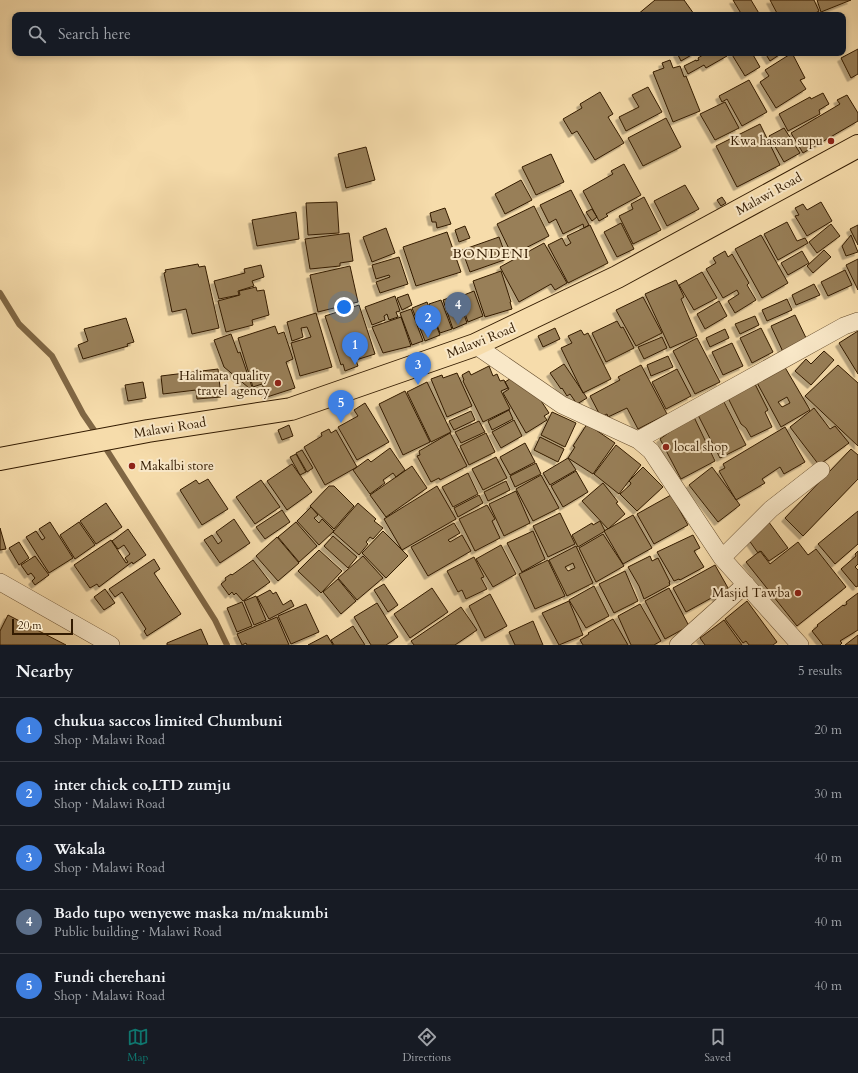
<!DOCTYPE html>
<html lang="en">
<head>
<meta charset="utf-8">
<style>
  :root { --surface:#171b24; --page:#242831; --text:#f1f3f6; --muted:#9ea1a6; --line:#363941; --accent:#0f766e }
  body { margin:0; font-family:Cardo,serif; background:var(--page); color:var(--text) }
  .scale { position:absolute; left:12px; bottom:10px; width:61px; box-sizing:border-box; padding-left:4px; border:2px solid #331b01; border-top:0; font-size:11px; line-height:14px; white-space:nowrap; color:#331b01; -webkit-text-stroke:3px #f9e8c8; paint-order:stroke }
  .you { position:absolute; left:344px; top:307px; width:14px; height:14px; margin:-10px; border:3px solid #fff; border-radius:50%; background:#1a73e8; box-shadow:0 0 0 6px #1a73e833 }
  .badge { display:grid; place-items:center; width:26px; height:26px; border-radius:50%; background:var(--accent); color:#fff; font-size:13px; font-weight:700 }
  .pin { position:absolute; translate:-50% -33px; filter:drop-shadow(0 1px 2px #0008) }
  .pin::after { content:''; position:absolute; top:21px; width:14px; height:12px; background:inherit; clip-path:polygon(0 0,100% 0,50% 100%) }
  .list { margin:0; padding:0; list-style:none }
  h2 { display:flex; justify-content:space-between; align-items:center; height:52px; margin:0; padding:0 16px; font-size:17px }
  h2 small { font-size:13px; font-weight:400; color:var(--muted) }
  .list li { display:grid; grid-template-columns:26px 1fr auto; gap:12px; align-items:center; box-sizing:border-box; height:64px; padding:0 16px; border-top:1px solid var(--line) }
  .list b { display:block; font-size:15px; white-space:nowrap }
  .list p { margin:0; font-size:13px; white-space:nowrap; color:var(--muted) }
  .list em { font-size:13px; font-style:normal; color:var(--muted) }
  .icon { flex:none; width:22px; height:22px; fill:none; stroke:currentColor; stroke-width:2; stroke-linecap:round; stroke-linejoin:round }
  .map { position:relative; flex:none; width:858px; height:645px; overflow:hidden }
  .search { position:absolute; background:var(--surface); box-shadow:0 2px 6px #0003; left:12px; right:12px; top:12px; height:44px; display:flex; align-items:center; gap:10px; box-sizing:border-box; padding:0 14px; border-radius:8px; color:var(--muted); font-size:15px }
  .sheet { height:372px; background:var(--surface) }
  nav { display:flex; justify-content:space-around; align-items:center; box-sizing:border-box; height:56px; border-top:1px solid var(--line); background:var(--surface); font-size:11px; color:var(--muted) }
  nav a { display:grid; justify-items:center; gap:2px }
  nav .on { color:var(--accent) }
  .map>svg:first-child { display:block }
</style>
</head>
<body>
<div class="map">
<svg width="858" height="645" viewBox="0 0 858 645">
  <defs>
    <filter id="shadow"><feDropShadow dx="-3.5" dy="3.5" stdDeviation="0" flood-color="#0004"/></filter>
  </defs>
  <rect width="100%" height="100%" fill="#f6dcab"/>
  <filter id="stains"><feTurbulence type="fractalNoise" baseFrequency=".005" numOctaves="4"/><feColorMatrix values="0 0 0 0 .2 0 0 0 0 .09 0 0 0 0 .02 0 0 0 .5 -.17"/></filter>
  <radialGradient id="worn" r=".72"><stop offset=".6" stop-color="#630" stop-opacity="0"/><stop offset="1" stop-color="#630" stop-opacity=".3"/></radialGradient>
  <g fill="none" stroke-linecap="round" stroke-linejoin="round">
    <path stroke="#806744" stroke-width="6" d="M0,293L19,324L52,356L83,414L98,436
      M103,444L215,620L227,645"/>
  </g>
  <path fill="#987f59" stroke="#331b01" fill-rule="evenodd" filter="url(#shadow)" d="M655,0H684L694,14L637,15Z
    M733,0H751L760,15H742Z
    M770,0H814L819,11L812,15H778Z
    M817,0H851L821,12Z
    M858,49V74L851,78L841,58Z
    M677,53H695L681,61Z
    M706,53H725L727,56L706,68L704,65L688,74L684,66L696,60V61L699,60L698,58Z
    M731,53H752L760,67L745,76Z
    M765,53H782L770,61Z
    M792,53L805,78L800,80L806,89L776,108L760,82L769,76L765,70Z
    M670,60L673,68L680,66L684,77L686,76L700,111L673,122L653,72L664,68L662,63Z
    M749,80L767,112L742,126L727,99L722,102L719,96Z
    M648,87L662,112L626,131L619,117L639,107L632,95Z
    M600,92L613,114L608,117L624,143L595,160L577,131L572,134L563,119L582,108L580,104Z
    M823,93L829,104L819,110L820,114L788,131L779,114L810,97L811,99Z
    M847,95L858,113V121L803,153L791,133L840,104L837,100Z
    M725,102L739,128L715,140L700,114Z
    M666,118L681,147L643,166L628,138Z
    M760,124L780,165L737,187L716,146Z
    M784,128L800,153L784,162L769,136Z
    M366,147L375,180L346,188L338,154Z
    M551,154L564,182L536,195L522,167Z
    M624,164L641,195L606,214L608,216L599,221L583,191L613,174L611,171Z
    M521,180L532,200L505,214L495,194Z
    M685,185L699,209L667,226L654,201Z
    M571,190L589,225L584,228L583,224L563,234L556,219L549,223L540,205Z
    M644,197L661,230L633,244L619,216L633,209L631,204Z
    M722,197L726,203L721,206L717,200Z
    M337,202L339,233L308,235L306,203Z
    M821,202L832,221L807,236L795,216L799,215L795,208L803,204L807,210Z
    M534,206L549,236L512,255L497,224Z
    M445,208L451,224L437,228L436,222H432L430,213Z
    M592,209L597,217L592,221L586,212Z
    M296,212L299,239L257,246L252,220Z
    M787,222L797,241L805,238L808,243L778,260L764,234Z
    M621,223L634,249L617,257L604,232Z
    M831,224L840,236L817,253L809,242Z
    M590,225L608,263L568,283L548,245L562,238L566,246L571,243L567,236Z
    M858,225V245L850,229Z
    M465,226L470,238L459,242L455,230Z
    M386,228L395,253L372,262L363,237Z
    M447,232L461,272L416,286L403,247Z
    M349,233L353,261L340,263V266L310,269L305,239Z
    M761,235L788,283L762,298L735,249Z
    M851,235L858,252L846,256L842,246Z
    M499,237L507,259L470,272L462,250Z
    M544,243L567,283L555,290L551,284L519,302L500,267Z
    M824,250L831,257L813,273L807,266Z
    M725,251L728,257L732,254L749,283L747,285L756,300L735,313L728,301L739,294L737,290L723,298L706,269L716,263L713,258Z
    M802,251L809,263L788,275L781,263Z
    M399,257L408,284L380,293L376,282L390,277L389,275L376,279L372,265Z
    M858,259V290L846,265Z
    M198,264L199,267L205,266L219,328L192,334L186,309L172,312L164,273L166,272L165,270Z
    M261,265L264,277L252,281L254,286L238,291L239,295L219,299L214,281L245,273L244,269Z
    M350,266L358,302L318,312L310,275Z
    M845,270L852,285L828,296L821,282Z
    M501,271L511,302H510L512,309L485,317L473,281Z
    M702,272L717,298L694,310L679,285Z
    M676,280L684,297L681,299L697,336L670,348L645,294Z
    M814,284L820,295L796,305L792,295Z
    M256,287L257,291L264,290L269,315L252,320L253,325L226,332L218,301L240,295L239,291Z
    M474,291L483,316L468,322L459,297Z
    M408,294L412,305L402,310L397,298Z
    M457,295L467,323L453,329L443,300Z
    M395,296L400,311L396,312L398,317L389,320L387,314L384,316L385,320L372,325L365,307Z
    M643,297L662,333L636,346L616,310Z
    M787,299L792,310L767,321L762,310Z
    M441,300L452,329L440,333L429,304Z
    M719,301L727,316L705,329L697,314Z
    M427,302L440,335L425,341L412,308Z
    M359,305L375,354L356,360L358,366L345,371L343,364L341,365L325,316Z
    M411,309L423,341L412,345L400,313Z
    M316,313L332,367L300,376L291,343L311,337L307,327L301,328L303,337L292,341L287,322Z
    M795,315L808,342L784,354L771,326Z
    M755,316L759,325L740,334L735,324Z
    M401,317L411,346L383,353L372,327Z
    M126,318L134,342L127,344L128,346L83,359L78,345L88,341L84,329Z
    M617,321L621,328L623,327L634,348L606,362L592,333Z
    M275,326L278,334L284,332L293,359L286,362L295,388L267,397L262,384L253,387L238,338Z
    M555,328L560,339L543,347L538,336Z
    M761,328L773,352L752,363L740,338Z
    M725,329L729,338L710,347L706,338Z
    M581,330L584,335L588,333L611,379L583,393L561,348L572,343L568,336Z
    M858,331V374L839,343Z
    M231,334L238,353L240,352L252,387L249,388L224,367L214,340Z
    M662,337L667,348L644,359L638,347Z
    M697,338L720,382L695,394L673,351Z
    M732,343L743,366L723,375L712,352Z
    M824,351L834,360L811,385L795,371L806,359L811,364Z
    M668,356L673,367L651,376L647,365Z
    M564,364L587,398L577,404L570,394L567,396L562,388L561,389L550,373Z
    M783,364L810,410L781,427L755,379ZM787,397L790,403L782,407L778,402Z
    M641,365L667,414L638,429L627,408L608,417L607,414L601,417L590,396L620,380L618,377Z
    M838,365L858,383V446L805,396Z
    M489,366L493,376L497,374L500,381L504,380L508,388L501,391L510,409L483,422L463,381L464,380L462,375L469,371L471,375Z
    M218,369L221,397L197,399L196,390L163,394L161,376Z
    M677,369L691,396L666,409L652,382Z
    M457,373L472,406L447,417L431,379L442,375L443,378Z
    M516,375L536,393L549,413L544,416L547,420L526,433L503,393L509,389L505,382Z
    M753,380L768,410L765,412L772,427L751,437L746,428L741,424L726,394Z
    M143,382L146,398L128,401L125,385Z
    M427,382L451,432L431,442L407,392Z
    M405,391L430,442L403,455L379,404Z
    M724,402L746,445L720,458L698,415Z
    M365,403L389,442L357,460L338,427L358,416L354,410Z
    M814,408L830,429L835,426L849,443L819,465L790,427Z
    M509,410L513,419L492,430L488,421Z
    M471,411L475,420L454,430L449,421Z
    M552,412L576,423L565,447L541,435Z
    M693,415L715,461L681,479L660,439Z
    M514,420L522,436L501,448L492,432Z
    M479,421L485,432L461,443L455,432Z
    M587,424L615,443L593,474L568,458L575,447L573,446Z
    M289,425L293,436L282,440L278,430Z
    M785,427L805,462L784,474L780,467L762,479L765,483L736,500L719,471L725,468L723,464Z
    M329,429L331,433L336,430L357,467L325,485L304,447L322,436L321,433Z
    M450,433L467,466L440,480L439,478L431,482L417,456L420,455L419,451Z
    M486,433L495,452L469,465L460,446Z
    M540,437L564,449L558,462L534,450Z
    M525,443L535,462L510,475L500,457Z
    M616,445L641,465L619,494L594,474Z
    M390,448L405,470L396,477L393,473L383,480L385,483L370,494L353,470L368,459L371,462Z
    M851,449L858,455V479L803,536L785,518Z
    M302,450L313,468L307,472L296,453Z
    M296,454L306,472L300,475L290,457Z
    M496,457L507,478L483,490L472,469Z
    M568,458L576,470L550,485L543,473Z
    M536,463L541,474L515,487L510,476Z
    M292,464L312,492L287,510L267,481Z
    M412,466L427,488L386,517L370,495Z
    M643,467L663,487L637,511L620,494L630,485L631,483L629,481Z
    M712,467L740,505L718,522L689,485Z
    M576,471L588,492L563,507L551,486Z
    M468,473L478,494L453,507L442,487Z
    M541,475L559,508L533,521L516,489Z
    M208,479L228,509L202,525L180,490L196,480L199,484Z
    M261,480L280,507L255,524L236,497Z
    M506,481L510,490L488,501L484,492Z
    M603,483L618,502L616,503L625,514L608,529L582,501Z
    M329,486H334L354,506L334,529L310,506Z
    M437,486L456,519L402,550L384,519Z
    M516,491L530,523L504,536L489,504Z
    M479,495L483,503L458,517L454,508Z
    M671,495L688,525L654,544L637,514Z
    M106,503L122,527L96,544L80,521Z
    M358,503L376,519L374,521L383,528L373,539L370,537L366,542L368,544L359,555L333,532Z
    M487,505L495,519L492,521L500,538L475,551L459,519Z
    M311,507L318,515L314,518L319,523L322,519L334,531L319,545L297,521Z
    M282,510L290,522L265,539L256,527Z
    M858,511V544L835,564L818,544Z
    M560,513L575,544L548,557L533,526Z
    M633,515L652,548L623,564L604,531Z
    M234,519L250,543L220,563L204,540L212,535L218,544L222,541L216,532Z
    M600,521L605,531L578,547L572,535L592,523L593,525Z
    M768,521L788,548L769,561L761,551L758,553L746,536Z
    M50,522L73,558L49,573L26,537L36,531L42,540L45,538L39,529Z
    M79,522L95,545L75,559L60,535Z
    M296,522L317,546L299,562L278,537Z
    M454,523L460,533L448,540L450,542L462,535L471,551L428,576L411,547Z
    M0,528L6,549L0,550Z
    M128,529L146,555L133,564L132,562L99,587L97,584L90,588L74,565L111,540L126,563L128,562L125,558L130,554L124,545L118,549L112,541Z
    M383,531L408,556L386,578L362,553Z
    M533,531L545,559L522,572L507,543Z
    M603,534L624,566L596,582L579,548Z
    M693,535L700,548L694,551L704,567L680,580L679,579L674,581L657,552Z
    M333,536L357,557L348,568L324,546Z
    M277,537L299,563L278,581L256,556Z
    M19,542L29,558L19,565L9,548Z
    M798,542L808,555L816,549L846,587L797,626L746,562L760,551L770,564Z
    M501,545L516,574L493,587L476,559Z
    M576,546L593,583L567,596L549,560ZM573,563L575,568L568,571L565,567Z
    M319,550L342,571L321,593L298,571Z
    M858,551V564L855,567L858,570V586L856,587L841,569L856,556L855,554Z
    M35,556L49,575L35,585L32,581L35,578L31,573L28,575L21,565Z
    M363,556L383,578L357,600L338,578Z
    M650,556L652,561L658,558L670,582H669L670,585L644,599L639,586L628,567Z
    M474,557L484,577L481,578L487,589L466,599L462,590L458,592L447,571Z
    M154,559L160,569L154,573L181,614L147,636L144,631L146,629L122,592L115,597L109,589Z
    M253,560L270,582L243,601L236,593L234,595L232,592L229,595L221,584L226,580L225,578L231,574L232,575Z
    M548,560L565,596L535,609L519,574Z
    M715,565L732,595L719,602L715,596L686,612L673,588Z
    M625,571L638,601L614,613L599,584Z
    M338,579L356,601L341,614L323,592Z
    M384,584L398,605L388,612L374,590Z
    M594,586L609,616L586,628L569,600Z
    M432,588L448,612L410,638L394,614Z
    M669,588L689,626L665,639L645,601Z
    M105,589L115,603L104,610L94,597Z
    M270,590L273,594L276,592L283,605L291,600L294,606L269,619L257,597Z
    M858,593V630L840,641L842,643L840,645H823L812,631L818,626L817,625L843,605L844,606L847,604L846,602Z
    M490,594L507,626L485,638L469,606Z
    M256,596L266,620L254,625L244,601Z
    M569,601L583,635L559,645L542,613Z
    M747,601L777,642L773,645H749L746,641L743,643L725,619Z
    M242,602L252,626L237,632L227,608Z
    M377,603L398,637L386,645H371L354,617Z
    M306,604L319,632L291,644L278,616Z
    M640,604L661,641L654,645H631L618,616Z
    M461,607L477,630L455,645H414L411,641Z
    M8,615L66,645H0V631Z
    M277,617L289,645H247L246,643L242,645L237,634Z
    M613,619L628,645H583L580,640L589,634L588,633Z
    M724,620L742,645H705L700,638Z
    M533,621L543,645H515L509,632Z
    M353,626L365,645H334L331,640Z
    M201,629L208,645H167V643Z
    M327,635L333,645H308Z
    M858,635V645H845Z"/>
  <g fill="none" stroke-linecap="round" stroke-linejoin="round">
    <g stroke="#644b2c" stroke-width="18">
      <path id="minor" d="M475,345L562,405L638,440L651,451L722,558L800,645
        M638,440L844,326L858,321
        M722,558L771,509L821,470
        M0,582L111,645
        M678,645L746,584"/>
    </g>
    <g stroke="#331b01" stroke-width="24">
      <path id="primary" d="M0,459L148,431L291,409L475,345L617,277L858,146"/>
    </g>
    <use href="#minor" stroke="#f9e8c8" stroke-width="17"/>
    <use href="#primary" stroke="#f6dcab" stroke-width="22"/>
  </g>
  <g fill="#8f2418" stroke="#f9e8c8" stroke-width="1.5">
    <circle cx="831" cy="141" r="4"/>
    <circle cx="278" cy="383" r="4"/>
    <circle cx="666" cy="447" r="4"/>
    <circle cx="132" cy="466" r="4"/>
    <circle cx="798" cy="593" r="4"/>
  </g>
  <g text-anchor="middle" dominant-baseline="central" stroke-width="4" stroke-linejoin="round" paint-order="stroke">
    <g font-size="13" fill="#331b01" stroke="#f9e8c8" text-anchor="end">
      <text x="823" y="141">Kwa hassan supu</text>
      <text x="270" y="376">Halimata quality<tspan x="270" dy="15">travel agency</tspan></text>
      <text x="674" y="447" text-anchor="start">local shop</text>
      <text x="140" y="466" text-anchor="start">Makalbi store</text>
      <text x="790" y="593">Masjid Tawba</text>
    </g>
    <g font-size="13" fill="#331b01" stroke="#f9e8c8">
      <text transform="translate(769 194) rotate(-29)">Malawi Road</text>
      <text transform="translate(481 341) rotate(-22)">Malawi Road</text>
      <text transform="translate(170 428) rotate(-9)">Malawi Road</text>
    </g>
    <g font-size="14" letter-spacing="1" fill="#331b01" stroke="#f9e8c8">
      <text x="491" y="253">BONDENI</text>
    </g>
  </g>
  <rect width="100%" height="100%" filter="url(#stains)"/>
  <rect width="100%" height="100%" fill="url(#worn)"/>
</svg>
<div class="scale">20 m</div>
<div class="you"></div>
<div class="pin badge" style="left:355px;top:365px;background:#3f7fe0">1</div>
<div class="pin badge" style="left:428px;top:338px;background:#3f7fe0">2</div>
<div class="pin badge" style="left:418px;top:385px;background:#3f7fe0">3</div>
<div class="pin badge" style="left:458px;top:325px;background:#5c6f8a">4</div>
<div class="pin badge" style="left:341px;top:423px;background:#3f7fe0">5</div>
<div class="search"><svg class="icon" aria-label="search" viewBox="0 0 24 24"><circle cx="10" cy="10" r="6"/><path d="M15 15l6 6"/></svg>Search here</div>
</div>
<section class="sheet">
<h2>Nearby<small>5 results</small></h2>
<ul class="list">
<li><span class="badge" style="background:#3f7fe0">1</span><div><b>chukua saccos limited Chumbuni</b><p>Shop · Malawi Road</p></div><em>20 m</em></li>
<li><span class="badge" style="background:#3f7fe0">2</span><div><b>inter chick co,LTD zumju</b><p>Shop · Malawi Road</p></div><em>30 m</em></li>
<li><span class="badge" style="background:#3f7fe0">3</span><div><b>Wakala</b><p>Shop · Malawi Road</p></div><em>40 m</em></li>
<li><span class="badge" style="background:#5c6f8a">4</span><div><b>Bado tupo wenyewe maska m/makumbi</b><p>Public building · Malawi Road</p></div><em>40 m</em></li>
<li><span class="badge" style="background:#3f7fe0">5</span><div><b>Fundi cherehani</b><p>Shop · Malawi Road</p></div><em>40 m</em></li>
</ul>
</section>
<nav>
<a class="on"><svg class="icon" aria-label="map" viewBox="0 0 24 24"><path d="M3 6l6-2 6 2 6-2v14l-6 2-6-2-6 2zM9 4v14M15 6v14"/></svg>Map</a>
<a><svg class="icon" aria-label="directions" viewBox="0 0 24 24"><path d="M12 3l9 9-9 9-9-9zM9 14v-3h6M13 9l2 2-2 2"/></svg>Directions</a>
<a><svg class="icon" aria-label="saved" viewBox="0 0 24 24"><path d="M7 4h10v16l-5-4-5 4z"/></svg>Saved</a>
</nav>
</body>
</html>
